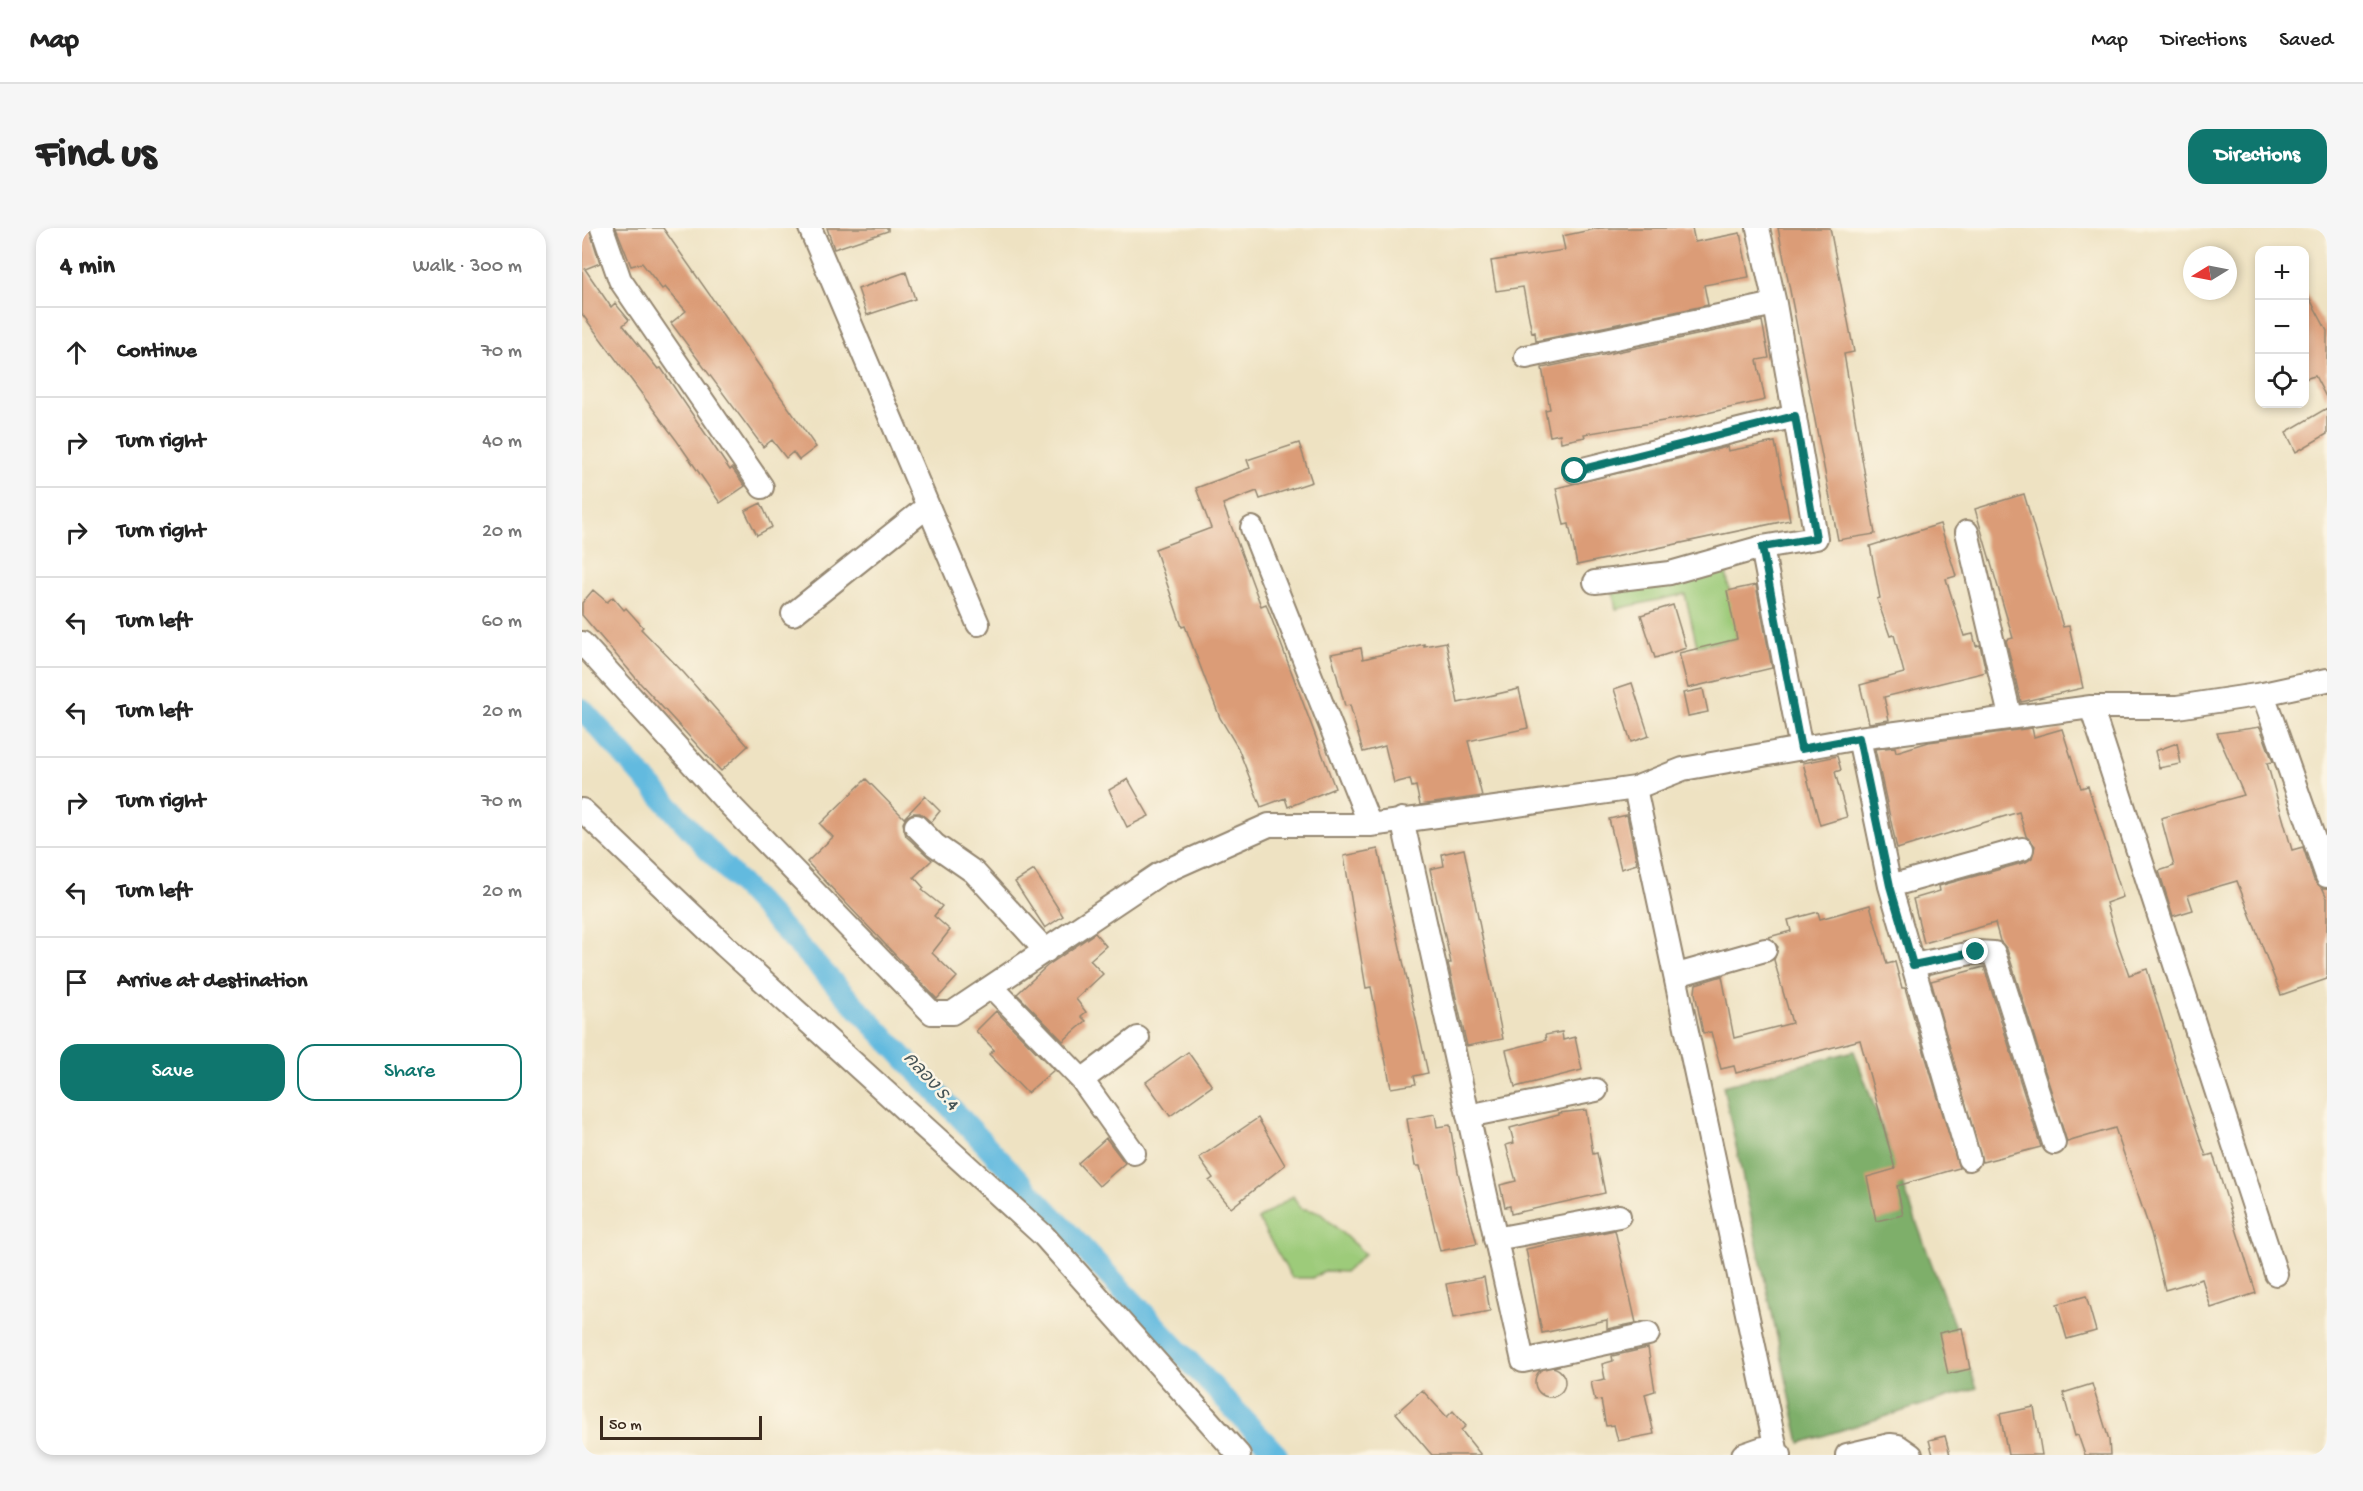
<!DOCTYPE html>
<html lang="en">
<head>
<meta charset="utf-8">
<style>
  :root { --surface:#fff; --page:#f6f6f6; --text:#222; --muted:#767676; --line:#e0e0e0; --accent:#0f766e }
  body { margin:0; font-family:"Gochi Hand","Playpen Sans Thai",sans-serif; background:var(--page); color:var(--text) }
  .controls { position:absolute; right:18px; top:18px; display:grid; overflow:hidden; border-radius:12px; box-shadow:0 3px 9px #0003 }
  .controls button { width:54px; height:54px; display:grid; place-items:center; padding:0; border:0; border-bottom:2px solid var(--line); background:var(--surface); color:var(--text); font:30px sans-serif }
  .compass { position:absolute; left:1601px; top:18px; width:54px; height:54px; border-radius:50%; background:var(--surface); box-shadow:0 3px 9px #0003; rotate:260deg }
  .scale { position:absolute; left:18px; bottom:15px; width:162px; box-sizing:border-box; padding-left:6px; border:3px solid #3b2a1e; border-top:0; font-size:16px; line-height:21px; white-space:nowrap; color:#3b2a1e; -webkit-text-stroke:4px #fcf5e5; paint-order:stroke }
  .stop { position:absolute; width:18px; height:18px; margin:-14px; border:4px solid #0f766e; border-radius:50%; background:#fff }
  .stop.end { background:#0f766e; border-color:#fff; box-shadow:0 2px 6px #0008 }
  .list { margin:0; padding:0; list-style:none }
  h2 { display:flex; justify-content:space-between; align-items:center; height:78px; margin:0; padding:0 24px; font-size:26px }
  h2 small { font-size:20px; font-weight:400; color:var(--muted) }
  .list li { display:grid; grid-template-columns:39px 1fr auto; gap:18px; align-items:center; box-sizing:border-box; height:90px; padding:0 24px; border-top:2px solid var(--line) }
  .list b { display:block; font-size:22px; white-space:nowrap }
  .list em { font-size:20px; font-style:normal; color:var(--muted) }
  .actions { display:flex; gap:12px; padding:18px 24px }
  .actions a { flex:1; padding:14px 0; border:2px solid var(--accent); border-radius:18px; text-align:center; font-size:21px; color:var(--accent) }
  .actions .main { background:var(--accent); color:#fff }
  .icon { flex:none; width:33px; height:33px; fill:none; stroke:currentColor; stroke-width:2; stroke-linecap:round; stroke-linejoin:round }
  .map { position:relative; flex:none; width:1745px; height:1227px; overflow:hidden; border-radius:18px }
  header { display:flex; align-items:center; gap:36px; box-sizing:border-box; height:84px; padding:0 30px; background:var(--surface); border-bottom:2px solid var(--line) }
  header strong { font-size:28px }
  nav { display:flex; gap:33px; margin-inline-start:auto; font-size:21px }
  .intro { display:flex; align-items:center; justify-content:space-between; box-sizing:border-box; height:144px; padding:0 36px }
  h1 { margin:0; font-size:42px }
  .button { padding:15px 27px; border-radius:18px; background:var(--accent); color:#fff; font-size:21px; font-weight:700 }
  main { display:flex; gap:36px; padding:0 36px }
  aside { flex:1; background:var(--surface); border-radius:18px; box-shadow:0 3px 9px #0003 }
  .map>svg:first-child { display:block }
</style>
</head>
<body>
<header>
<strong>Map</strong>
<nav><a>Map</a><a>Directions</a><a>Saved</a></nav>
</header>
<div class="intro"><h1>Find us</h1><a class="button">Directions</a></div>
<main>
<aside>
<h2>4 min<small>Walk · 300 m</small></h2>
<ul class="list">
<li><svg class="icon" aria-label="ahead" viewBox="0 0 24 24"><path d="M12 20V5M6 11l6-6 6 6"/></svg><div><b>Continue</b></div><em>70 m</em></li>
<li><svg class="icon" aria-label="right" viewBox="0 0 24 24"><path d="M7 20v-9h11M14 6l5 5-5 5"/></svg><div><b>Turn right</b></div><em>40 m</em></li>
<li><svg class="icon" aria-label="right" viewBox="0 0 24 24"><path d="M7 20v-9h11M14 6l5 5-5 5"/></svg><div><b>Turn right</b></div><em>20 m</em></li>
<li><svg class="icon" aria-label="left" viewBox="0 0 24 24"><path d="M17 20v-9H6M10 6l-5 5 5 5"/></svg><div><b>Turn left</b></div><em>60 m</em></li>
<li><svg class="icon" aria-label="left" viewBox="0 0 24 24"><path d="M17 20v-9H6M10 6l-5 5 5 5"/></svg><div><b>Turn left</b></div><em>20 m</em></li>
<li><svg class="icon" aria-label="right" viewBox="0 0 24 24"><path d="M7 20v-9h11M14 6l5 5-5 5"/></svg><div><b>Turn right</b></div><em>70 m</em></li>
<li><svg class="icon" aria-label="left" viewBox="0 0 24 24"><path d="M17 20v-9H6M10 6l-5 5 5 5"/></svg><div><b>Turn left</b></div><em>20 m</em></li>
<li><svg class="icon" aria-label="arrive" viewBox="0 0 24 24"><path d="M6 21V4h12l-3 4 3 4H6"/></svg><div><b>Arrive at destination</b></div></li>
</ul>
<div class="actions"><a class="main">Save</a><a>Share</a></div>
</aside>
<div class="map">
<svg width="1745" height="1227" viewBox="0 0 1745 1227">
  <rect width="100%" height="100%" fill="#fcf5e5"/>
  <filter id="ink" filterUnits="userSpaceOnUse"><feTurbulence type="fractalNoise" baseFrequency=".0167" numOctaves="2"/><feDisplacementMap in="SourceGraphic" scale="12" xChannelSelector="R" yChannelSelector="G"/><feConvolveMatrix kernelMatrix="1 2 1 2 8 2 1 2 1" color-interpolation-filters="sRGB"/></filter>
  <filter id="wash" filterUnits="userSpaceOnUse"><feTurbulence type="fractalNoise" baseFrequency=".008" numOctaves="4" result="noise"/><feDisplacementMap in="SourceGraphic" scale="24" xChannelSelector="R" yChannelSelector="G"/><feGaussianBlur stdDeviation="1.35" result="paint"/><feColorMatrix in="noise" values="0 0 0 0 0 0 0 0 0 0 0 0 0 0 0 0 0 1.4 0 .05"/><feComposite in="paint" operator="in"/></filter>
  <g filter="url(#wash)">
    <rect width="100%" height="100%" fill="#eee2c2"/>
    <path fill="#9dcb7a" stroke="#6c7a4c" stroke-width="1.5" d="M1144,343L1155,411L1115,418L1103,366L1034,381L1031,365Z
      M711,968L718,980L737,984L783,1026L763,1044L743,1043L730,1050H710L676,991Z"/>
    <path fill="#7eaf6a" stroke="#5c6c44" stroke-width="1.5" d="M1272,823L1395,1160L1218,1215L1141,858Z"/>
    <g fill="none" stroke-linecap="round" stroke-linejoin="round">
      <path stroke="#62badf" stroke-width="22" d="M0,481L125,620L695,1227"/>
    </g>
    <g id="blocks">
      <path fill="#db9c77" d="M0,0H7L18,35L3,41L29,79L33,75L47,92L41,97L76,141L79,140L148,242L150,240L163,258L138,275L95,213L0,86Z
        M34,0H81L234,219L217,232L211,224L204,230L190,212L181,219L89,95L104,83L83,59L80,61L60,35L49,38Z
        M245,0H306V3L252,21Z
        M1018,0H1110L1113,14L1158,5L1167,49L1122,57L1126,77L954,113L953,104L950,105L941,59L914,63L909,33L983,22L980,8Z
        M1196,0H1248L1272,124L1262,126L1293,306L1256,312Z
        M324,44L333,71L285,87L276,61Z
        M1722,60L1745,103V171L1733,148L1722,151Z
        M1180,93L1187,130L1175,132L1183,172L1112,188L1002,206L1003,209L979,214L978,206L968,208L963,182L968,181L960,140Z
        M1745,180V206L1714,224L1704,204Z
        M1193,214L1208,292L995,337L987,296L982,297L974,260L1145,219L1146,223Z
        M717,215L730,254L678,271L675,263L641,276L679,378L684,376L753,560L706,579L703,570L679,579L656,520L638,490L603,398L600,399L573,321L629,300L614,260L668,240L665,232Z
        M1442,266L1481,399L1487,398L1501,460L1439,474L1424,412L1431,410L1393,281Z
        M179,275L190,299L175,307L163,283Z
        M1358,296L1374,348L1364,351L1382,408L1391,406L1394,418L1398,417L1404,444L1302,469L1307,492L1287,495L1278,457L1322,445L1312,407L1308,408L1295,371L1298,370L1288,318Z
        M1174,357L1190,440L1106,460L1097,425L1155,411L1145,363Z
        M11,362L25,374L31,369L42,382L44,380L61,399L59,401L102,445L166,518L139,543L58,455L0,387V375Z
        M1091,377L1104,420L1073,430L1059,387Z
        M864,414L876,475L937,461L946,500L886,513L900,568L838,577L834,558L830,559L828,551L812,555L803,518L781,524L768,477L763,478L749,426L779,420L781,431L842,416V418Z
        M1050,455L1067,508L1049,514L1032,461Z
        M1121,461L1126,484L1106,488L1101,465Z
        M1678,499L1691,534L1685,535L1710,622L1721,619L1732,652L1741,661L1745,670V751L1699,767L1655,653L1606,667L1611,682L1591,688L1577,643L1592,638L1579,590L1662,567L1635,505Z
        M1450,500L1452,509L1480,501L1499,560L1506,558L1541,669L1524,675L1535,713L1547,747L1565,741L1603,867L1624,928L1631,926L1674,1065L1629,1080L1620,1051L1583,1062L1569,1005L1533,900L1485,914L1425,721L1418,713L1413,695L1342,715L1331,671L1358,663L1357,658L1444,634L1450,630L1453,618L1444,608L1437,584L1315,621L1293,521L1313,519L1314,524L1347,514Z
        M1595,515L1599,536L1577,540L1573,523Z
        M1255,528L1259,542L1253,544L1265,589L1238,597L1221,535Z
        M284,551L322,590L343,568L358,583L349,594L338,585H331L324,589L321,595L324,608L350,632L332,649L342,660L340,662L360,678L352,688L368,702L350,725L375,749L355,771L225,634L251,609L238,596Z
        M546,551L567,588L545,599L527,562Z
        M1045,587L1055,636L1039,641L1027,591Z
        M796,621L846,845L832,848L834,856L809,860L789,759L784,760L762,628Z
        M882,621L921,811L885,818L866,735H869L848,641L862,638L860,626Z
        M452,642L481,688L463,700L433,654Z
        M1288,677L1305,736L1313,734L1320,760H1323L1377,940L1315,958L1321,987L1294,993L1285,949L1313,941L1278,812L1154,845L1152,838L1139,841L1129,804L1121,805L1113,765L1114,756L1140,748L1152,810L1210,795L1192,732L1196,719L1187,709L1209,703L1206,692L1236,684L1238,691Z
        M513,705L524,718L508,732L521,746L494,771L504,784L499,788L504,793L481,813L435,766L465,738Z
        M1402,739L1459,919L1400,934L1349,753Z
        M414,783L472,842L445,865L407,826L412,822L394,803Z
        M980,804L981,812L993,809L1000,842L933,859L924,822L964,812L963,807Z
        M606,824L630,858L588,888L564,854Z
        M1004,882L1011,926L1015,925L1023,965L929,986L928,978L923,979L918,957L934,953L924,917L932,915L928,900L977,887V885Z
        M853,886L855,899L868,897L876,944L895,1016L858,1023L838,938H833L825,891Z
        M676,890L703,937L649,980L627,953L631,950L617,930Z
        M524,910L543,935L517,958L496,935Z
        M1033,1002L1054,1095L1025,1101V1092L960,1105L944,1021Z
        M902,1049L908,1083L871,1090L864,1056Z
        M1504,1068L1514,1103L1485,1111L1475,1076Z
        M1380,1100L1388,1141L1366,1146L1357,1105Z
        M1066,1120L1073,1163L1063,1166L1072,1206L1036,1213L1032,1197L1024,1198L1019,1172L1013,1173L1009,1154L1023,1151L1020,1136L1031,1133L1030,1128Z
        M953 1154a15 15 0 1 1 30 0a15 15 0 1 1-30 0Z
        M1510,1156L1527,1212L1528,1227H1503L1496,1207L1493,1208L1481,1165Z
        M840,1162L865,1189L871,1183L884,1198L879,1202L899,1227H850L814,1185Z
        M1452,1179L1460,1227H1426L1418,1186Z
        M1363,1208L1368,1227H1351L1347,1212Z"/>
    </g>
  </g>
  <g filter="url(#ink)">
    <use href="#blocks" fill-opacity="0" stroke="#948670" stroke-width="1.5"/>
    <g fill="none" stroke-linecap="round" stroke-linejoin="round">
      <g stroke="#948670" stroke-width="26">
        <path id="minor" d="M20,0L38,52L180,259
          M228,0L396,396
          M1176,0L1193,76L1234,310L1180,319L1219,521
          M944,129L1193,76
          M993,243L1213,188
          M670,300L788,597
          M1385,304L1428,488
          M1013,354L1088,345L1180,319
          M211,386L346,278
          M0,415L145,574L350,785H370L577,646L687,597H788L928,578L1053,560L1101,541L1277,510L1509,479H1595L1681,466L1745,452
          M1681,466L1745,648
          M1509,479L1694,1046
          M1277,510L1308,658L1387,931
          M1053,560L1195,1226
          M0,582L143,718L462,1008L657,1227
          M820,591L941,1133L1066,1106
          M334,598L353,617L392,644L464,723
          M1308,658L1440,621
          M1331,737L1394,724L1412,725L1472,915
          M1095,747L1183,722
          M410,759L500,852L552,925
          M500,852L556,810
          M886,888L1014,862
          M913,1011L1037,988
          M1161,1227L1181,1220H1193L1195,1226L1198,1227
          M1265,1227L1308,1217L1316,1218L1329,1227"/>
      </g>
      <use href="#minor" stroke="#fff" stroke-width="22"/>
    </g>
  </g>
  <g fill="none" stroke-linecap="round" stroke-linejoin="round" filter="url(#ink)">
    <path stroke="#0f766e" stroke-width="8" d="M993,243L1213,188L1234,310L1180,319L1219,521L1277,510L1308,658L1331,737L1394,724"/>
  </g>
  <g text-anchor="middle" dominant-baseline="central" stroke-width="5" stroke-linejoin="round" paint-order="stroke">
    <g font-size="18" font-style="italic" fill="#475558" stroke="#fcf5e5">
      <text transform="translate(348 854) rotate(47)">คลอง ร.4</text>
    </g>
  </g>
</svg>
<div class="controls">
<button>+</button>
<button>−</button>
<button><svg class="icon" aria-label="locate" viewBox="0 0 24 24"><circle cx="12" cy="12" r="6"/><path d="M12 2v4M12 18v4M2 12h4M18 12h4"/></svg></button>
</div>
<svg class="compass" viewBox="-18 -18 36 36"><path d="M0-13l5 13h-10z" fill="#e53935"/><path d="M0 13l5-13h-10z" fill="#767676"/></svg>
<div class="scale">50 m</div>
<div class="stop" style="left:993px;top:243px"></div>
<div class="stop end" style="left:1394px;top:724px"></div>
</div>
</main>
</body>
</html>
